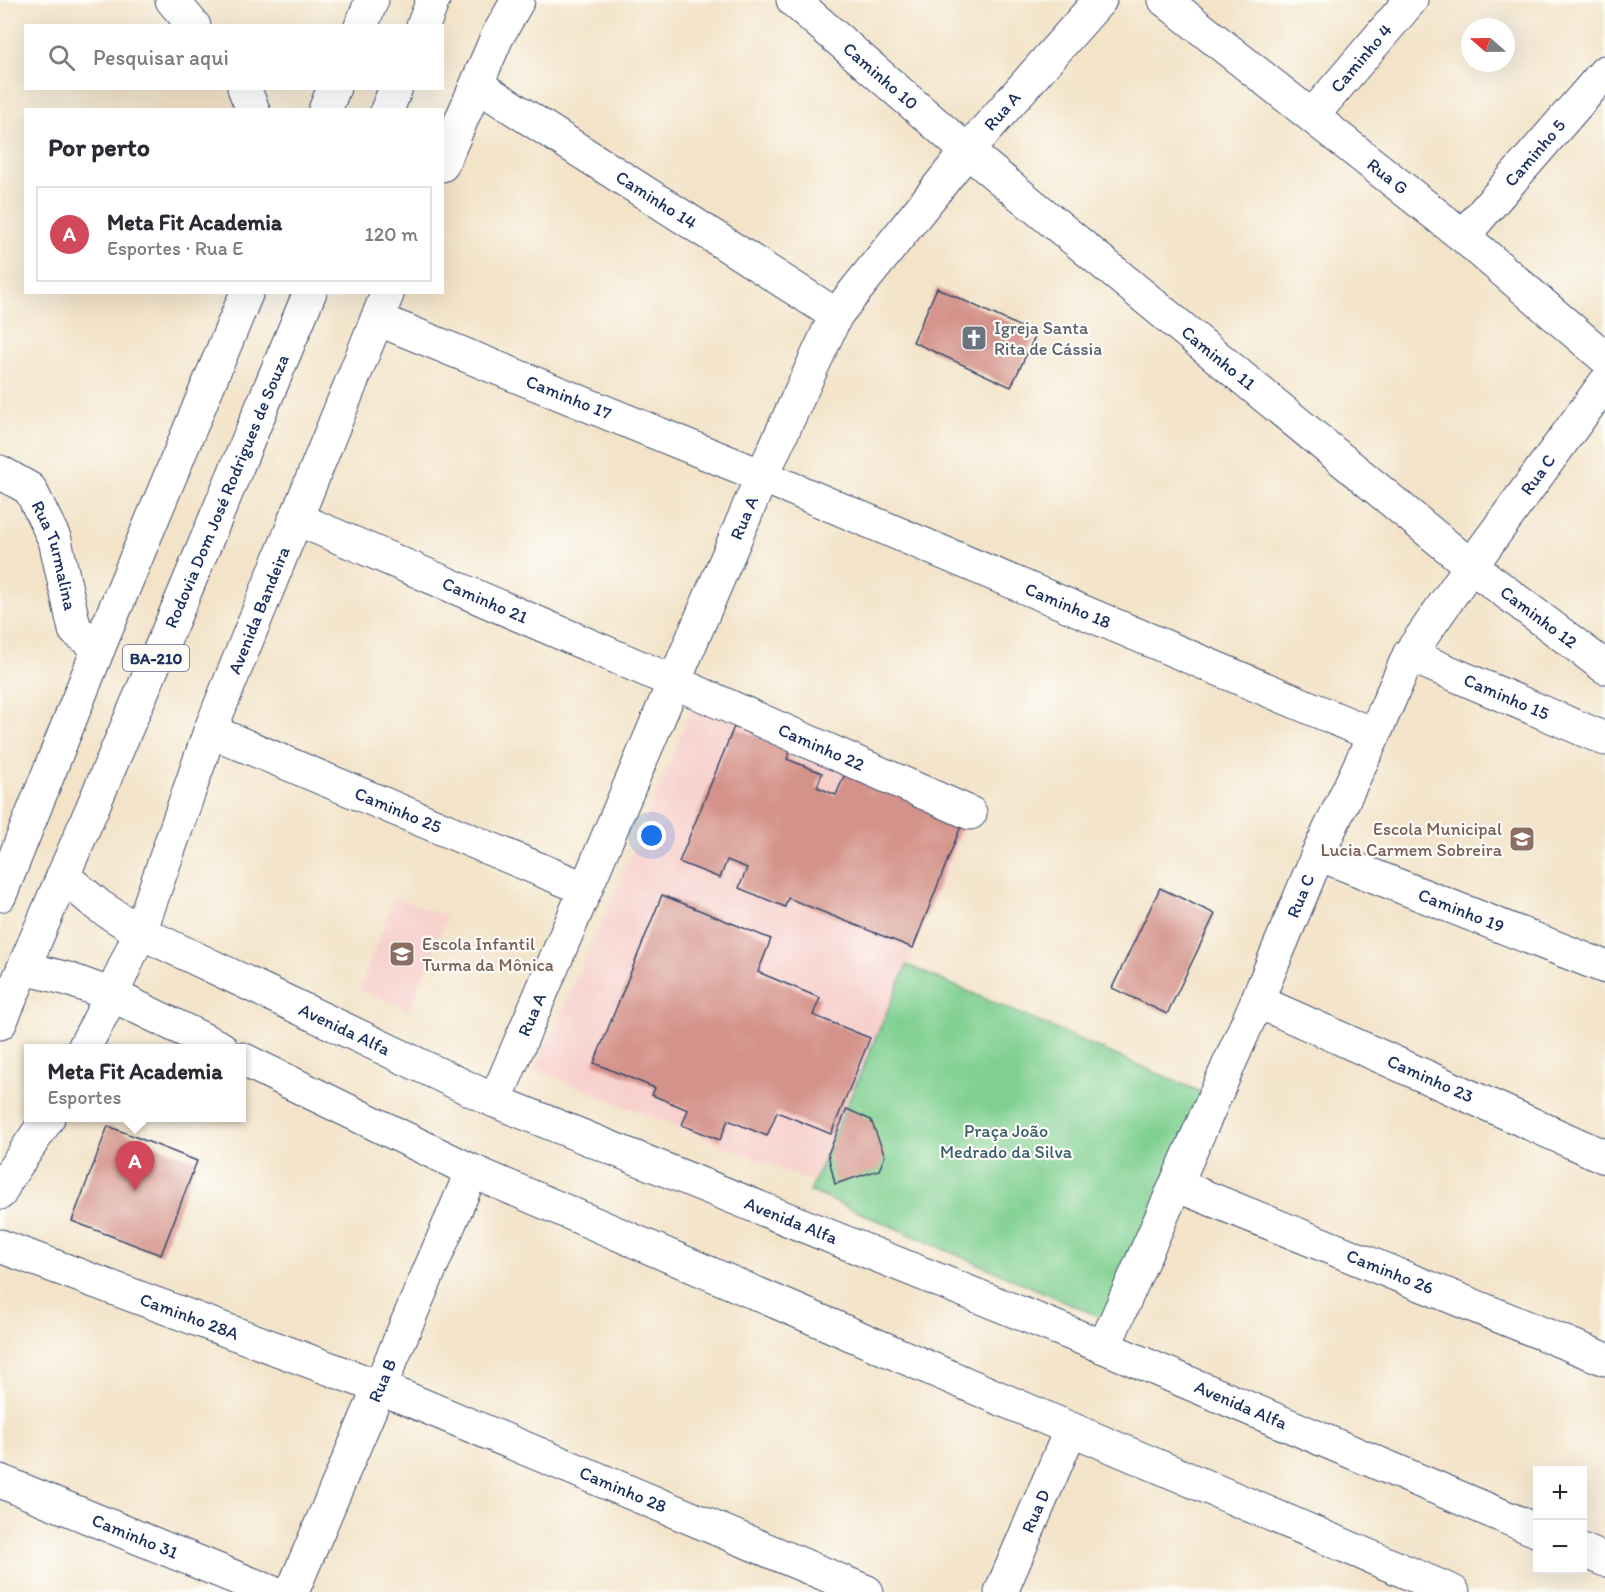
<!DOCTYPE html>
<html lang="pt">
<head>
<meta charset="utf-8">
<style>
  :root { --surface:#fff; --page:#f7f7f7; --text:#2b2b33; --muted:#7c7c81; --line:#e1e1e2; --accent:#d1495b }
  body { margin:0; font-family:Itim,sans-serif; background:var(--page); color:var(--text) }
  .controls { position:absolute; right:18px; bottom:18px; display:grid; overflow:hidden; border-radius:0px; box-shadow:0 6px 24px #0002 }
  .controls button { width:54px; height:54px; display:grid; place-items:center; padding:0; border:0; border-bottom:2px solid var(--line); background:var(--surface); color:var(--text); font:30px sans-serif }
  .compass { position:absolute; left:1461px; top:18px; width:54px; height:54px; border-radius:50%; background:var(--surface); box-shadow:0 6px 24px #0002; rotate:290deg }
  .you { position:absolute; left:652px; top:836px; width:21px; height:21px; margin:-15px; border:4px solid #fff; border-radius:50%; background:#1a73e8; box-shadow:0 0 0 9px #1a73e833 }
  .badge { display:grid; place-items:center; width:39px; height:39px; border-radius:50%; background:var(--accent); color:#fff; font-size:20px; font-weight:700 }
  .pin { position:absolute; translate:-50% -50px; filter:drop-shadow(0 2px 3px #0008) }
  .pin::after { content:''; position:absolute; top:32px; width:21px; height:18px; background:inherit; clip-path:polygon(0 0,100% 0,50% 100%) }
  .popup { position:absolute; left:24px; top:1044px; width:222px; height:78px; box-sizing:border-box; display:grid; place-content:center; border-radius:0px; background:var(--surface); filter:drop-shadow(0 2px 4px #0005); font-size:20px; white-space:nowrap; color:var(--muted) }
  .popup b { font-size:22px; color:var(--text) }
  .popup::after { content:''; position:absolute; left:50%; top:100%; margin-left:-12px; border:12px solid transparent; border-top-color:var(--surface) }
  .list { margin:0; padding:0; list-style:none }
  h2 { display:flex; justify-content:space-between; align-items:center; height:78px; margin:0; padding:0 24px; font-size:26px }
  h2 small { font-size:20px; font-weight:400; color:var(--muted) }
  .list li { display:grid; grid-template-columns:39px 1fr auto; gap:18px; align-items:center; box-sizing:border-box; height:96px; margin:0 12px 12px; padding:0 12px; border:2px solid var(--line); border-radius:0px }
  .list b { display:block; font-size:22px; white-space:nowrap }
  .list p { margin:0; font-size:20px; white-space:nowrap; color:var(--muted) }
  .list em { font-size:20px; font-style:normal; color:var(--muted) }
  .icon { flex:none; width:33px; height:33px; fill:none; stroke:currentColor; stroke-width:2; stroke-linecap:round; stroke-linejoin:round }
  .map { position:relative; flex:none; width:1605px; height:1592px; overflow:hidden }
  .search { position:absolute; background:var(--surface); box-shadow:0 6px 24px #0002; left:24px; top:24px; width:420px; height:66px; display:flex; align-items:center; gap:15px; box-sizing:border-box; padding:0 21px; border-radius:0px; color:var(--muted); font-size:22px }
  .panel { position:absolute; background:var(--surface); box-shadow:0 6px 24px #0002; left:24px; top:108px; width:420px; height:186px; border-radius:0px }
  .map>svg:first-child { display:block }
</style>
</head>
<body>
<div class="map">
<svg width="1605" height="1592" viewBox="0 0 1605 1592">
  <rect width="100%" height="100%" fill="#fdfcf7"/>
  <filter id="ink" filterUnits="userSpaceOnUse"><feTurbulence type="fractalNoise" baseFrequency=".0167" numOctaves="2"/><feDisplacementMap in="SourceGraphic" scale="12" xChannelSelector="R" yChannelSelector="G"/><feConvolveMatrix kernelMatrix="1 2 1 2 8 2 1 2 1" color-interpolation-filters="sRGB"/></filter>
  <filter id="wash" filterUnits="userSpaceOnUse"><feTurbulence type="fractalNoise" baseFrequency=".008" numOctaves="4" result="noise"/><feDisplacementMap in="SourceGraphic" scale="24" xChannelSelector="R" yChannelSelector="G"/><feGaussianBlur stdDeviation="1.35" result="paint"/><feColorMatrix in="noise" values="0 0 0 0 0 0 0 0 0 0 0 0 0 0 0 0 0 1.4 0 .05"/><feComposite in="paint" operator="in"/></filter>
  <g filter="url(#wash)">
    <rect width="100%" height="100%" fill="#f3e3c8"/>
    <path fill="#f7d0cc" d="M696,697L969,816L907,965L813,1182L536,1070L634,848Z
      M395,897L447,917L409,1010L359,990Z"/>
    <path fill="#80d091" stroke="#4e8078" stroke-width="1.5" d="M907,965L1203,1093L1105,1319L810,1191Z"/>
    <g id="blocks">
      <path fill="#d4938a" d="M937,288L1036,334L1011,387L913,342Z
        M734,727L791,750L787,759L822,773L817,787L836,795L847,769L965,816L913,948L788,898L785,907L739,888L747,868L727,860L720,878L679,862Z
        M1160,888L1215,914L1167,1014L1112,988Z
        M662,895L771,939L758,972L820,998L813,1015L870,1038L831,1134L777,1112L767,1136L728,1120L720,1140L682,1125L688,1110L652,1095L655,1088L594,1063Z
        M847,1109L871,1120L885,1156L879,1170L835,1184L828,1154Z
        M108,1126L197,1161L161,1255L72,1221Z"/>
    </g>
  </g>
  <g filter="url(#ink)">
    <use href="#blocks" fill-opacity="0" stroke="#3b4a6e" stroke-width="1.5"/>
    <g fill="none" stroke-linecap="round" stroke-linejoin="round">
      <g stroke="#3b4a6e" stroke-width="35">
        <g id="minor">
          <path d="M172,0L194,26"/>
          <path id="s1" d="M793,0L967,151L1471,566L1605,667"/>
          <path id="s2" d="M1165,0L1463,236L1605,358"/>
          <path id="s3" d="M477,85L836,315"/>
          <path d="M244,88L253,110"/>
          <path id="s4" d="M1312,116L1411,0"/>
          <path d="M442,165L497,37L518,0"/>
          <path id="s5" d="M1463,236L1605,72"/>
          <path id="s6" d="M377,319L762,476L1374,735"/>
          <path id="s7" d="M0,472L30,489L55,540L75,630L99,647"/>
          <path id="s8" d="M295,518L674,682L970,813"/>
          <path id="s9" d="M1409,655L1605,739"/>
          <path id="s10" d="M210,731L586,889"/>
          <path id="s11" d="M1318,854L1605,967"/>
          <path id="s12" d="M63,876L99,906L140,932L495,1101L1104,1347L1538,1531"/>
          <path d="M24,968L68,979L112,995L221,1048"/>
          <path id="s13" d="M1257,1001L1605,1157"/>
          <path id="s14" d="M84,1048L112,995L140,932L210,731L388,292"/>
          <path d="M242,1059L472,1171L1071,1429L1453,1592"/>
          <path id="s15" d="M495,1101L762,476L836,315L967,151L1100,0"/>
          <path id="s16" d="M1176,1185L1605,1359"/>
          <path d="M0,1193L7,1179L48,1118"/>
          <path id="s17" d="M0,1246L379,1387L867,1592"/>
          <path id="s18" d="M1104,1347L1257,1001L1318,854L1374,735L1409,655L1471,566L1605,383"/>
          <path id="s19" d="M0,1481L271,1592"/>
          <path d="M1582,1550L1605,1560"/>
          <path id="s20" d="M292,1592L472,1171"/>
          <path id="s21" d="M1001,1592L1071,1429"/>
        </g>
      </g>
      <g stroke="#3b4a6e" stroke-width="35">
        <g id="major">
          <path d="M361,26L372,0"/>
          <path d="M423,26L433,0"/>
          <path d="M325,110L334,88"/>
          <path d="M387,110L396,88"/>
          <path d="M0,895L99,647L247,292"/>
          <path id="s22" d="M0,1023L184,594L310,292"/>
        </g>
      </g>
      <use href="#minor" stroke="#fff" stroke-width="33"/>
      <use href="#major" stroke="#fff" stroke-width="33"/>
    </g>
  </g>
  <defs>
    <g id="church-square" transform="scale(1.35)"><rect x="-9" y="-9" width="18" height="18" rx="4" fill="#6b7280" stroke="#fdfcf7"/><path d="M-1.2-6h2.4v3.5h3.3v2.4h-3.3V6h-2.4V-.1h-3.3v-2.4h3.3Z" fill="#fff"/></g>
    <g id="school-square" transform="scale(1.35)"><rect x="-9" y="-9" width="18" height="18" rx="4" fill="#8d6e63" stroke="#fdfcf7"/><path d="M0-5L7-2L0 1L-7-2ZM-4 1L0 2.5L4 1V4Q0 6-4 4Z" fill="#fff"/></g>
  </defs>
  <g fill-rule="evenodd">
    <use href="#church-square" x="974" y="338"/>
    <use href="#school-square" x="1522" y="839"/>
    <use href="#school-square" x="402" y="954"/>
  </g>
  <g text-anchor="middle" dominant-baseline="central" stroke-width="4.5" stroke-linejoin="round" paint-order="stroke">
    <rect fill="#fdfcf7" stroke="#5f6c8c" stroke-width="1.5" x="123" y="645" width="66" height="26" rx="4.5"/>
    <g font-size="16" font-weight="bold" fill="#1b2f5e">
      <text x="156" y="658">BA-210</text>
    </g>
    <g font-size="18" fill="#1b2f5e" stroke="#fdfcf7">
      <text stroke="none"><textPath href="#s4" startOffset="76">Caminho 4</textPath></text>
      <text stroke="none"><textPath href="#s1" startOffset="116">Caminho 10</textPath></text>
      <text stroke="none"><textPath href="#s15" startOffset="1120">Rua A</textPath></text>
      <text stroke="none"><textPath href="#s5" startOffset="110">Caminho 5</textPath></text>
      <text stroke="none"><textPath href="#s2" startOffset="284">Rua G</textPath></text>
      <text stroke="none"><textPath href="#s3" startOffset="213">Caminho 14</textPath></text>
      <text stroke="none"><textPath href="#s1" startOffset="556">Caminho 11</textPath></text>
      <text stroke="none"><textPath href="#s6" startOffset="207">Caminho 17</textPath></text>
      <text stroke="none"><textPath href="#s18" startOffset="978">Rua C</textPath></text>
      <text stroke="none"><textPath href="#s22" startOffset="578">Rodovia Dom José Rodrigues de Souza</textPath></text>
      <text stroke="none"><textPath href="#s15" startOffset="634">Rua A</textPath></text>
      <text stroke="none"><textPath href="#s7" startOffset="106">Rua Turmalina</textPath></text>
      <text stroke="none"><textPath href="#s8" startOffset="207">Caminho 21</textPath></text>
      <text stroke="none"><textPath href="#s6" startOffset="748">Caminho 18</textPath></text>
      <text stroke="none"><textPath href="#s14" startOffset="472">Avenida Bandeira</textPath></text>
      <text stroke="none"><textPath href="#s1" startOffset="968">Caminho 12</textPath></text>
      <text stroke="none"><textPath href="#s9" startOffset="106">Caminho 15</textPath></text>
      <text stroke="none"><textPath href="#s8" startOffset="574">Caminho 22</textPath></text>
      <text stroke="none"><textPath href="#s10" startOffset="204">Caminho 25</textPath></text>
      <text stroke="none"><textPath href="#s18" startOffset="492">Rua C</textPath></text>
      <text stroke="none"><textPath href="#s11" startOffset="154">Caminho 19</textPath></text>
      <text stroke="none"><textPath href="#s15" startOffset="94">Rua A</textPath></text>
      <text stroke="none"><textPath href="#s12" startOffset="322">Avenida Alfa</textPath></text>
      <text stroke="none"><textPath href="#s13" startOffset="190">Caminho 23</textPath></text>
      <text stroke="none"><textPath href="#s12" startOffset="808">Avenida Alfa</textPath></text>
      <text stroke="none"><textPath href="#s16" startOffset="231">Caminho 26</textPath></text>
      <text stroke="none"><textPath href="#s17" startOffset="202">Caminho 28A</textPath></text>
      <text stroke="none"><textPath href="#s20" startOffset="230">Rua B</textPath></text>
      <text stroke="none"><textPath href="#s12" startOffset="1294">Avenida Alfa</textPath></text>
      <text stroke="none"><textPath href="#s17" startOffset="669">Caminho 28</textPath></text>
      <text stroke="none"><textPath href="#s21" startOffset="88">Rua D</textPath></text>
      <text stroke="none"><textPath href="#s19" startOffset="146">Caminho 31</textPath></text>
    </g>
    <g font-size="18" fill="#5b616d" stroke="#fdfcf7" text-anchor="start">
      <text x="994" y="328">Igreja Santa<tspan x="994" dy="21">Rita de Cássia</tspan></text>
    </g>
    <g font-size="18" fill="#785e54" stroke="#fdfcf7" text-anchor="end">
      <text x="1502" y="829">Escola Municipal<tspan x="1502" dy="21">Lucia Carmem Sobreira</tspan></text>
      <text x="422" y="944" text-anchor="start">Escola Infantil<tspan x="422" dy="21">Turma da Mônica</tspan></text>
    </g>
    <g font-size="18" fill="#395f6d" stroke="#fdfcf7">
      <text x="1006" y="1131">Praça João<tspan x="1006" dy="21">Medrado da Silva</tspan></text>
    </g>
  </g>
</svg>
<div class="controls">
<button>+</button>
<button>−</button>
</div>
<svg class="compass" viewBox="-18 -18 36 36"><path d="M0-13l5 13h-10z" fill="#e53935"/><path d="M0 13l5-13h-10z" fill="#7c7c81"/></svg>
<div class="you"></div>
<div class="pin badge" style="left:135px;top:1191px">A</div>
<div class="popup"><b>Meta Fit Academia</b>Esportes</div>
<div class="search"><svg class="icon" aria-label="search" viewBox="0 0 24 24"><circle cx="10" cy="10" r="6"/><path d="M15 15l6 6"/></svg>Pesquisar aqui</div>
<section class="panel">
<h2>Por perto<small></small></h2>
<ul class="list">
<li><span class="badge">A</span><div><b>Meta Fit Academia</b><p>Esportes · Rua E</p></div><em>120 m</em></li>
</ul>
</section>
</div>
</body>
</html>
